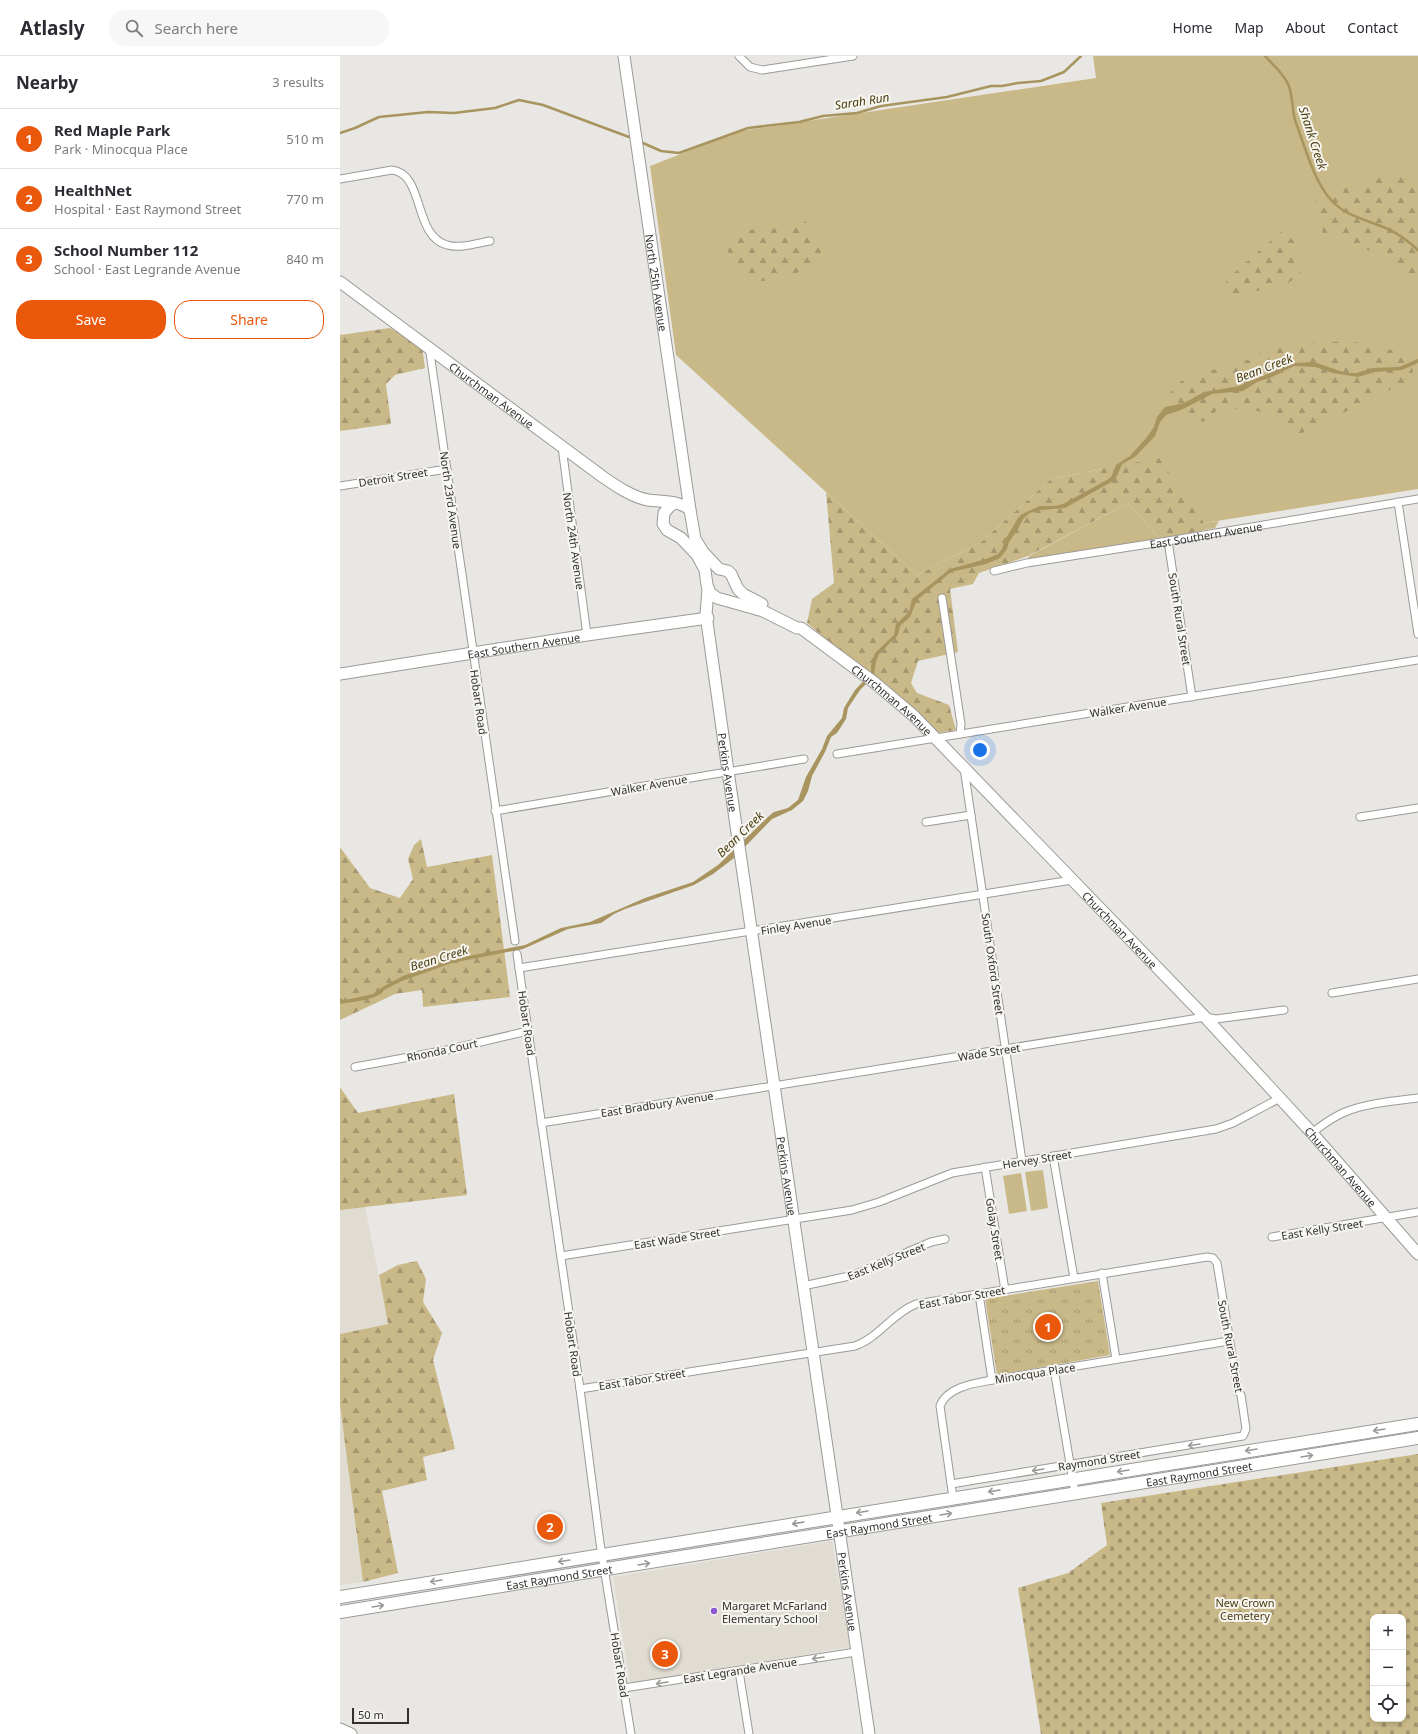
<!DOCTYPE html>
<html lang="en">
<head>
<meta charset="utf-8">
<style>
  :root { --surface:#fff; --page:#f7f7f7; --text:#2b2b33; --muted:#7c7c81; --line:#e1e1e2; --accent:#ea580c }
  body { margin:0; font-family:"Noto Sans",sans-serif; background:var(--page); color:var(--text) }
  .controls { position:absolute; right:12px; bottom:12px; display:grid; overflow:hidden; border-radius:8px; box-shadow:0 2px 6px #0003 }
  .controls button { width:36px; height:36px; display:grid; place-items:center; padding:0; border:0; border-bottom:1px solid var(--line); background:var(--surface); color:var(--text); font:20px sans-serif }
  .scale { position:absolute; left:12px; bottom:10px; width:57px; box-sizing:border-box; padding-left:4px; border:2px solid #31302e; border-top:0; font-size:11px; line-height:14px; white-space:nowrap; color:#31302e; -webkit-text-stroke:3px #f6f5f0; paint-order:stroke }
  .you { position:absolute; left:640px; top:694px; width:14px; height:14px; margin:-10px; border:3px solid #fff; border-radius:50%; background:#1a73e8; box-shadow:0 0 0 6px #1a73e833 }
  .badge { display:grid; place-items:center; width:26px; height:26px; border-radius:50%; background:var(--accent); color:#fff; font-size:13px; font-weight:700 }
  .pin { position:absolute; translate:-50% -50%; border:2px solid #fff; box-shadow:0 1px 4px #0006 }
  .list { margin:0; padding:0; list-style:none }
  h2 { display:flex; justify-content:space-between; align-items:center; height:52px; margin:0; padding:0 16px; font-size:17px }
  h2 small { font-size:13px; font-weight:400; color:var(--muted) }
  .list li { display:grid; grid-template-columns:26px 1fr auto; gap:12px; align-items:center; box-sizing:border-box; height:60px; padding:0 16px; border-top:1px solid var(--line) }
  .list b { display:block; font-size:15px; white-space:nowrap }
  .list p { margin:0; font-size:13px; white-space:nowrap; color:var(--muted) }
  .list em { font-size:13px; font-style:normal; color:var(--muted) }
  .actions { display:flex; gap:8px; padding:12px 16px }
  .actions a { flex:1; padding:9px 0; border:1px solid var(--accent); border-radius:16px; text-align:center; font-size:14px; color:var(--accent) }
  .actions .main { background:var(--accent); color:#fff }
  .icon { flex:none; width:22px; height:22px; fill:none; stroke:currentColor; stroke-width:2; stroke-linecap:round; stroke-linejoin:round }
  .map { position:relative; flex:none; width:1078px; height:1678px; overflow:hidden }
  header { display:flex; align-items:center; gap:24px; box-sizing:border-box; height:56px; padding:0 20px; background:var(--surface); border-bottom:1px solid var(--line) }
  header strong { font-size:19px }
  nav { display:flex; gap:22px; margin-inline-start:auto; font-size:14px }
  .search { width:280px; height:36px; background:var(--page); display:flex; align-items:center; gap:10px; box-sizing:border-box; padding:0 14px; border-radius:16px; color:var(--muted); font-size:15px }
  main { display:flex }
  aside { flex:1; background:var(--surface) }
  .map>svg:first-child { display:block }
</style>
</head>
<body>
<header>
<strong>Atlasly</strong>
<div class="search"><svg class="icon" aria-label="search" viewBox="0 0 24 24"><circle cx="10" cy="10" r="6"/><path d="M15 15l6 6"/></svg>Search here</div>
<nav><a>Home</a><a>Map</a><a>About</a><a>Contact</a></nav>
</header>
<main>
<aside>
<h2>Nearby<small>3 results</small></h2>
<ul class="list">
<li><span class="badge">1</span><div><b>Red Maple Park</b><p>Park · Minocqua Place</p></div><em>510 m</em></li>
<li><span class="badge">2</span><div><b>HealthNet</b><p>Hospital · East Raymond Street</p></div><em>770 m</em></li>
<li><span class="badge">3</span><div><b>School Number 112</b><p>School · East Legrande Avenue</p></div><em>840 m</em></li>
</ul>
<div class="actions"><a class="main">Save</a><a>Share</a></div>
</aside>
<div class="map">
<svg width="1078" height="1678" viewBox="0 0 1078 1678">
  <defs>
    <pattern id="forest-firs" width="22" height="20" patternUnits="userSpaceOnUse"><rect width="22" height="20" fill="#cab988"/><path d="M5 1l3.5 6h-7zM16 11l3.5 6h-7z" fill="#a59770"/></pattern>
    <pattern id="cemetery-stones" width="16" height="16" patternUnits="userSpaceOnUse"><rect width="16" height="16" fill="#cab988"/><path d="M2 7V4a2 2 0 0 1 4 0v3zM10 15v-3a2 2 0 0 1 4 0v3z" fill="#a59770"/></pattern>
    <pattern id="park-tufts" width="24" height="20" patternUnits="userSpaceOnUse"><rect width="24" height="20" fill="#cab988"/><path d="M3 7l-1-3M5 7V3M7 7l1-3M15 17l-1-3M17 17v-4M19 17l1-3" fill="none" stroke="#a59770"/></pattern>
  </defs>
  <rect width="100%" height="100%" fill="#e9e7e3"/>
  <path fill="#e0dcd1" d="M25,1150L48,1268L0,1278V1154Z
    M0,1349L23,1526L0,1529Z
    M492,1485L510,1591L290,1627L273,1521Z"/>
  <path fill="#cab988" d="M753,0H1078V433L864,467L762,413L711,423L640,487L577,519L336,299L310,110L400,75L756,22Z
    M788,447L820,483L688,504L689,500Z
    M703,1114L708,1152L691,1155L685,1116Z
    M681,1117L687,1155L669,1158L663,1120Z"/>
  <path fill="url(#forest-firs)" d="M1067,114L1078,135V224L1046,201L983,177L974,141Z
    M465,165L473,178L492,192C484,199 475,208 465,213C452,220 418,231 405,221C398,216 388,195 383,187L387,178L406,174L437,172Z
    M941,176L955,185L960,198V219L945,229L896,239L882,236L888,222Z
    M50,272L82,290L85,312L55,319L46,328L51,368L0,375V279Z
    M1012,285L1037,293L1069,295L1074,322L954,381C951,375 948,369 944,364C936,355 893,352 880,352L863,366L846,360L830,336L841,325L864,315L894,311L921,296L966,287Z
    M819,402L864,467L879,465L875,472L820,483L788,447L688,500L639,517L633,528L610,533L618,596L578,605L571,627L577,637L609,649L616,674L597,677L467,567L472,543L494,527L486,436L577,519L640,487L711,423Z
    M81,783L87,811L152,799L170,941L83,951L82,934L55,938L0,964V791L30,832L60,842L73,823L68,803L74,789Z
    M0,1031L18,1057L114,1038L127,1139L0,1154Z
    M77,1205L86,1223L83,1246L102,1277L93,1304L115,1393L83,1401L87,1424L42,1435L58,1517L23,1526L0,1349V1278L48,1268L39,1219L58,1209Z"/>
  <path fill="url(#cemetery-stones)" fill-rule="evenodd" d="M1078,1398V1678H701L678,1532L728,1517L767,1489L761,1447ZM1033,1561H1063V1663H1033Z"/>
  <path fill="url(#park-tufts)" d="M758,1225L770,1299L657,1319L645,1243Z"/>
  <path fill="#a8945e" d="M1078,303V307L1062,314L1035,316L1018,321L993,317L975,311L954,310L932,321L917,326L903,335L872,338L841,354L826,359L820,366L815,380L795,401L782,408L777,420L773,425L725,452L701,454L690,457L683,463L678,473L669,486L667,493L660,502L646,508L611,516L577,544L570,561L560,570L558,579L539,598L536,605L534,620L520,634L508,652L506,663L497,677L491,681L485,696L472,720L468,735L463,745L452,754L432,763L394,802L373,818L354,829L285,853L274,858L261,867L228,873L183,893L112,907L62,925L44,934L42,937L35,941L25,944L0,948V942L3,944L10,943L33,938L44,930L63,920L108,904L185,889L221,872L250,866L305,842L353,826L378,809L429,760L434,756L448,752L458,744L466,721L482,693L487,680L502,662L504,652L515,634L531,617V610L535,597L554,579L556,568L569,556L572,543L610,513L646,503L658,498L662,493L665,484L678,462L682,458L700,450H715L723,448L767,424L771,421L776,409L790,400L807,381L814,371L817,361L825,351L844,347L864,336L899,330L953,307L974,306L1006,317H1016L1033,312L1059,311Z"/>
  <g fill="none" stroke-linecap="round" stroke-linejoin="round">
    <path stroke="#a8945e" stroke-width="2.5" d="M925,0C932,8 942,16 947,26C954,38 951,54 956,67C965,91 974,125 991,144C1006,161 1028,164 1048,173C1059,178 1068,185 1078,194
      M0,77L15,72L39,61L88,56L114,57L155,52L179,44L203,49L289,81
      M303,87L321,95L339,97L408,72L459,66L483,60L517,57L541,50L607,41L651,30H662L678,27L701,25L724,16L741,0"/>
    <g stroke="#9c9a96" stroke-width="9">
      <g id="street">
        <path d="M399,0L410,11L422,14L513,0"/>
        <path d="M0,123L52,114C85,118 73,180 107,189C120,193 137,187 150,185"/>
        <path d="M89,290L175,885"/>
        <path d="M222,391L247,579"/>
        <path d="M0,430L107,413"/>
        <path d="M1058,446L1078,578"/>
        <path d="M828,485L852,641"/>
        <path id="s1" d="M654,515L687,507L828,485L1078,443"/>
        <path d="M602,542L621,668L620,678"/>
        <path d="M497,698L1078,604"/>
        <path d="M624,712L682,1105"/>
        <path d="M155,755L464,703"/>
        <path d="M1020,761L1078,752"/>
        <path d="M586,766L631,759"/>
        <path d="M177,898L240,1333L260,1487L291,1678"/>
        <path d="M179,912L732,824"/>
        <path d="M992,937L1078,923"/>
        <path d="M15,1011L107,994L188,975"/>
        <path d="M201,1067L865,961L876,963L944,954"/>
        <path d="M972,1077C982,1069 993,1061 1005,1056C1028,1047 1054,1045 1078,1042"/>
        <path d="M713,1100L734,1222"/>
        <path d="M645,1111L665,1234"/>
        <path d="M932,1181L1078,1156"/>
        <path d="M221,1200L512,1154L539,1146L612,1117L876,1073L893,1067L940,1042"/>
        <path d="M762,1217L776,1303"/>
        <path d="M463,1230L514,1219L591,1186L605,1183"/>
        <path d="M639,1238L652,1324"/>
        <path d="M714,1313L735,1437"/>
        <path d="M240,1333L515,1290C538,1282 553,1257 576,1248L867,1201L873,1202L877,1207L898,1335L901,1339L906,1373L903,1380L611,1428"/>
        <path d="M613,1442L600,1350C607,1331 635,1327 652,1324L889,1285"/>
        <path d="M399,1615L409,1678"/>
        <path d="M284,1632L516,1596"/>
      </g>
    </g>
    <g stroke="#9c9a96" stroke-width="13">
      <g id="secondary">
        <path id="s2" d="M284,0L350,454"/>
        <path id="s3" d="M0,226L263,421C276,430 292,441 308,444C321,446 339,444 350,454L355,483L363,496L379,513L388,515L391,518L398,533L403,538L422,548"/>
        <path id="s4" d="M334,447L329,451L324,457L323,468L327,474L341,482L357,499L365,514L367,529L370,537L377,542L423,555L457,572H461L535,627L574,660L865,961L972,1077L1078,1198"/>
        <path id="s5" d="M368,533L366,559L388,715L529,1678"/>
        <path id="s6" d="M0,618L247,579L368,562"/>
        <path d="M0,1673L11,1678"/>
      </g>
    </g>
    <g stroke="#9c9a96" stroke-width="14">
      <g id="primary">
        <path d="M0,1541L1078,1368"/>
        <path id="s7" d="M0,1556L1078,1382"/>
      </g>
    </g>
    <use href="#street" stroke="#fff" stroke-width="7"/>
    <use href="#secondary" stroke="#fff" stroke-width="11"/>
    <use href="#primary" stroke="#fff" stroke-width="12"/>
  </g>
  <defs><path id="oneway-shaft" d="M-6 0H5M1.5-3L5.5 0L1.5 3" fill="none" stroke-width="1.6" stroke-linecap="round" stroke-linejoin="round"/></defs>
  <g stroke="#989896">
    <use href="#oneway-shaft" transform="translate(1039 1374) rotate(171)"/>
    <use href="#oneway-shaft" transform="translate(854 1389) rotate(171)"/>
    <use href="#oneway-shaft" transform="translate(911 1394) rotate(171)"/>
    <use href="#oneway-shaft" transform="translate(967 1400) rotate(-9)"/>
    <use href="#oneway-shaft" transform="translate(698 1414) rotate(171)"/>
    <use href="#oneway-shaft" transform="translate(783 1415) rotate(171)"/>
    <use href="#oneway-shaft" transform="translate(654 1435) rotate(171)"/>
    <use href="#oneway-shaft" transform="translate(522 1456) rotate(171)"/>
    <use href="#oneway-shaft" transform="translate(606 1458) rotate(-9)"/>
    <use href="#oneway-shaft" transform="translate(458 1467) rotate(170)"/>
    <use href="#oneway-shaft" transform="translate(224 1505) rotate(171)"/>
    <use href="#oneway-shaft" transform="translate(304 1508) rotate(-9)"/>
    <use href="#oneway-shaft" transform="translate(96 1525) rotate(171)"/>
    <use href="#oneway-shaft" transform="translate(38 1550) rotate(-9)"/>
    <use href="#oneway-shaft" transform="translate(478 1602) rotate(171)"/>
    <use href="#oneway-shaft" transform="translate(322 1627) rotate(171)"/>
  </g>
  <circle fill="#8d59d2" stroke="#f6f5f0" stroke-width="1.5" cx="374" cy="1555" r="4"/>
  <g text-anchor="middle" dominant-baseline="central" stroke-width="4" stroke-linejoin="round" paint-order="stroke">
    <g font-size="11" fill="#31302e" stroke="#f6f5f0">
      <text stroke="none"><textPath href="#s2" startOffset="229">North 25th Avenue</textPath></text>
      <text stroke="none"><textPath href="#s3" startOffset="189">Churchman Avenue</textPath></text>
      <text transform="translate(53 421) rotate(-9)">Detroit Street</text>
      <text transform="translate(111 444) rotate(82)">North 23rd Avenue</text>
      <text stroke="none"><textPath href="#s1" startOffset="215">East Southern Avenue</textPath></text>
      <text transform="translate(234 485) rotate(82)">North 24th Avenue</text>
      <text transform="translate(840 563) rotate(81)">South Rural Street</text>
      <text stroke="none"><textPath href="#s6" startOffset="186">East Southern Avenue</textPath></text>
      <text stroke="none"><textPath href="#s4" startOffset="327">Churchman Avenue</textPath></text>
      <text transform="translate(139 646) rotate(82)">Hobart Road</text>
      <text transform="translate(788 651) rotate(-9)">Walker Avenue</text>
      <text stroke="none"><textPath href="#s5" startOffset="185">Perkins Avenue</textPath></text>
      <text transform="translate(309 729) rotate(-10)">Walker Avenue</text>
      <text transform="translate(456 869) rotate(-9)">Finley Avenue</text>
      <text stroke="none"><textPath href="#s4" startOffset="651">Churchman Avenue</textPath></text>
      <text transform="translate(653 908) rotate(82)">South Oxford Street</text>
      <text transform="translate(187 967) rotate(82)">Hobart Road</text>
      <text transform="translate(102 994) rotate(-12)">Rhonda Court</text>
      <text transform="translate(649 996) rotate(-9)">Wade Street</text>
      <text transform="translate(317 1048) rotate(-9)">East Bradbury Avenue</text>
      <text transform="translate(697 1103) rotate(-9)">Hervey Street</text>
      <text stroke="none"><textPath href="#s4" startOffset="975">Churchman Avenue</textPath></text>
      <text stroke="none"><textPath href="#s5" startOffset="593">Perkins Avenue</textPath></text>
      <text transform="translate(655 1173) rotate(81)">Golay Street</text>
      <text transform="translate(982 1173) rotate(-9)">East Kelly Street</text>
      <text transform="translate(337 1182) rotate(-9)">East Wade Street</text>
      <text transform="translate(546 1205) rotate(-22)">East Kelly Street</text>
      <text transform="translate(622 1241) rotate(-10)">East Tabor Street</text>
      <text transform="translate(233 1288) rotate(82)">Hobart Road</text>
      <text transform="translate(891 1290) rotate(79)">South Rural Street</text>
      <text transform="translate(695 1317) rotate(-9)">Minocqua Place</text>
      <text transform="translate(302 1323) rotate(-9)">East Tabor Street</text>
      <text transform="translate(759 1404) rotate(-9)">Raymond Street</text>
      <text stroke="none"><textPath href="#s7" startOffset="870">East Raymond Street</textPath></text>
      <text stroke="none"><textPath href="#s7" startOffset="546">East Raymond Street</textPath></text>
      <text stroke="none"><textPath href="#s7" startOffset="222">East Raymond Street</textPath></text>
      <text stroke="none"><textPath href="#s5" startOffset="1013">Perkins Avenue</textPath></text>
      <text transform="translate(280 1609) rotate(81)">Hobart Road</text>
      <text transform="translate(400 1614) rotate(-9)">East Legrande Avenue</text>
    </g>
    <g font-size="11" fill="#4c3e11" stroke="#f6f5f0">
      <text x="905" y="1546">New Crown<tspan x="905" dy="13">Cemetery</tspan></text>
    </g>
    <g font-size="11" fill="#31302e" stroke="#f6f5f0" text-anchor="start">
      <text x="382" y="1549">Margaret McFarland<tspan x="382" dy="13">Elementary School</tspan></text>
    </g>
    <g font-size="12" font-style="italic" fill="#4c3e11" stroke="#f6f5f0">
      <text transform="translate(522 45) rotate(-9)">Sarah Run</text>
      <text transform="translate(973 82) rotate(72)">Shank Creek</text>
      <text transform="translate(924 312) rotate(-21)">Bean Creek</text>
      <text transform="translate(400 778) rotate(-44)">Bean Creek</text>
      <text transform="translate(99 902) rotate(-17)">Bean Creek</text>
    </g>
  </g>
</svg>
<div class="controls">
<button>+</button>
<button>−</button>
<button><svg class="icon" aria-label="locate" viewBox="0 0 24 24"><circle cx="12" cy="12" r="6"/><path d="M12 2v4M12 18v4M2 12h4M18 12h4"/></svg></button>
</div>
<div class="scale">50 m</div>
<div class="you"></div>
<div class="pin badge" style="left:708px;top:1271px">1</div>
<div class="pin badge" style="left:210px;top:1471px">2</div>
<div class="pin badge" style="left:325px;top:1598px">3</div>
</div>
</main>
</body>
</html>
